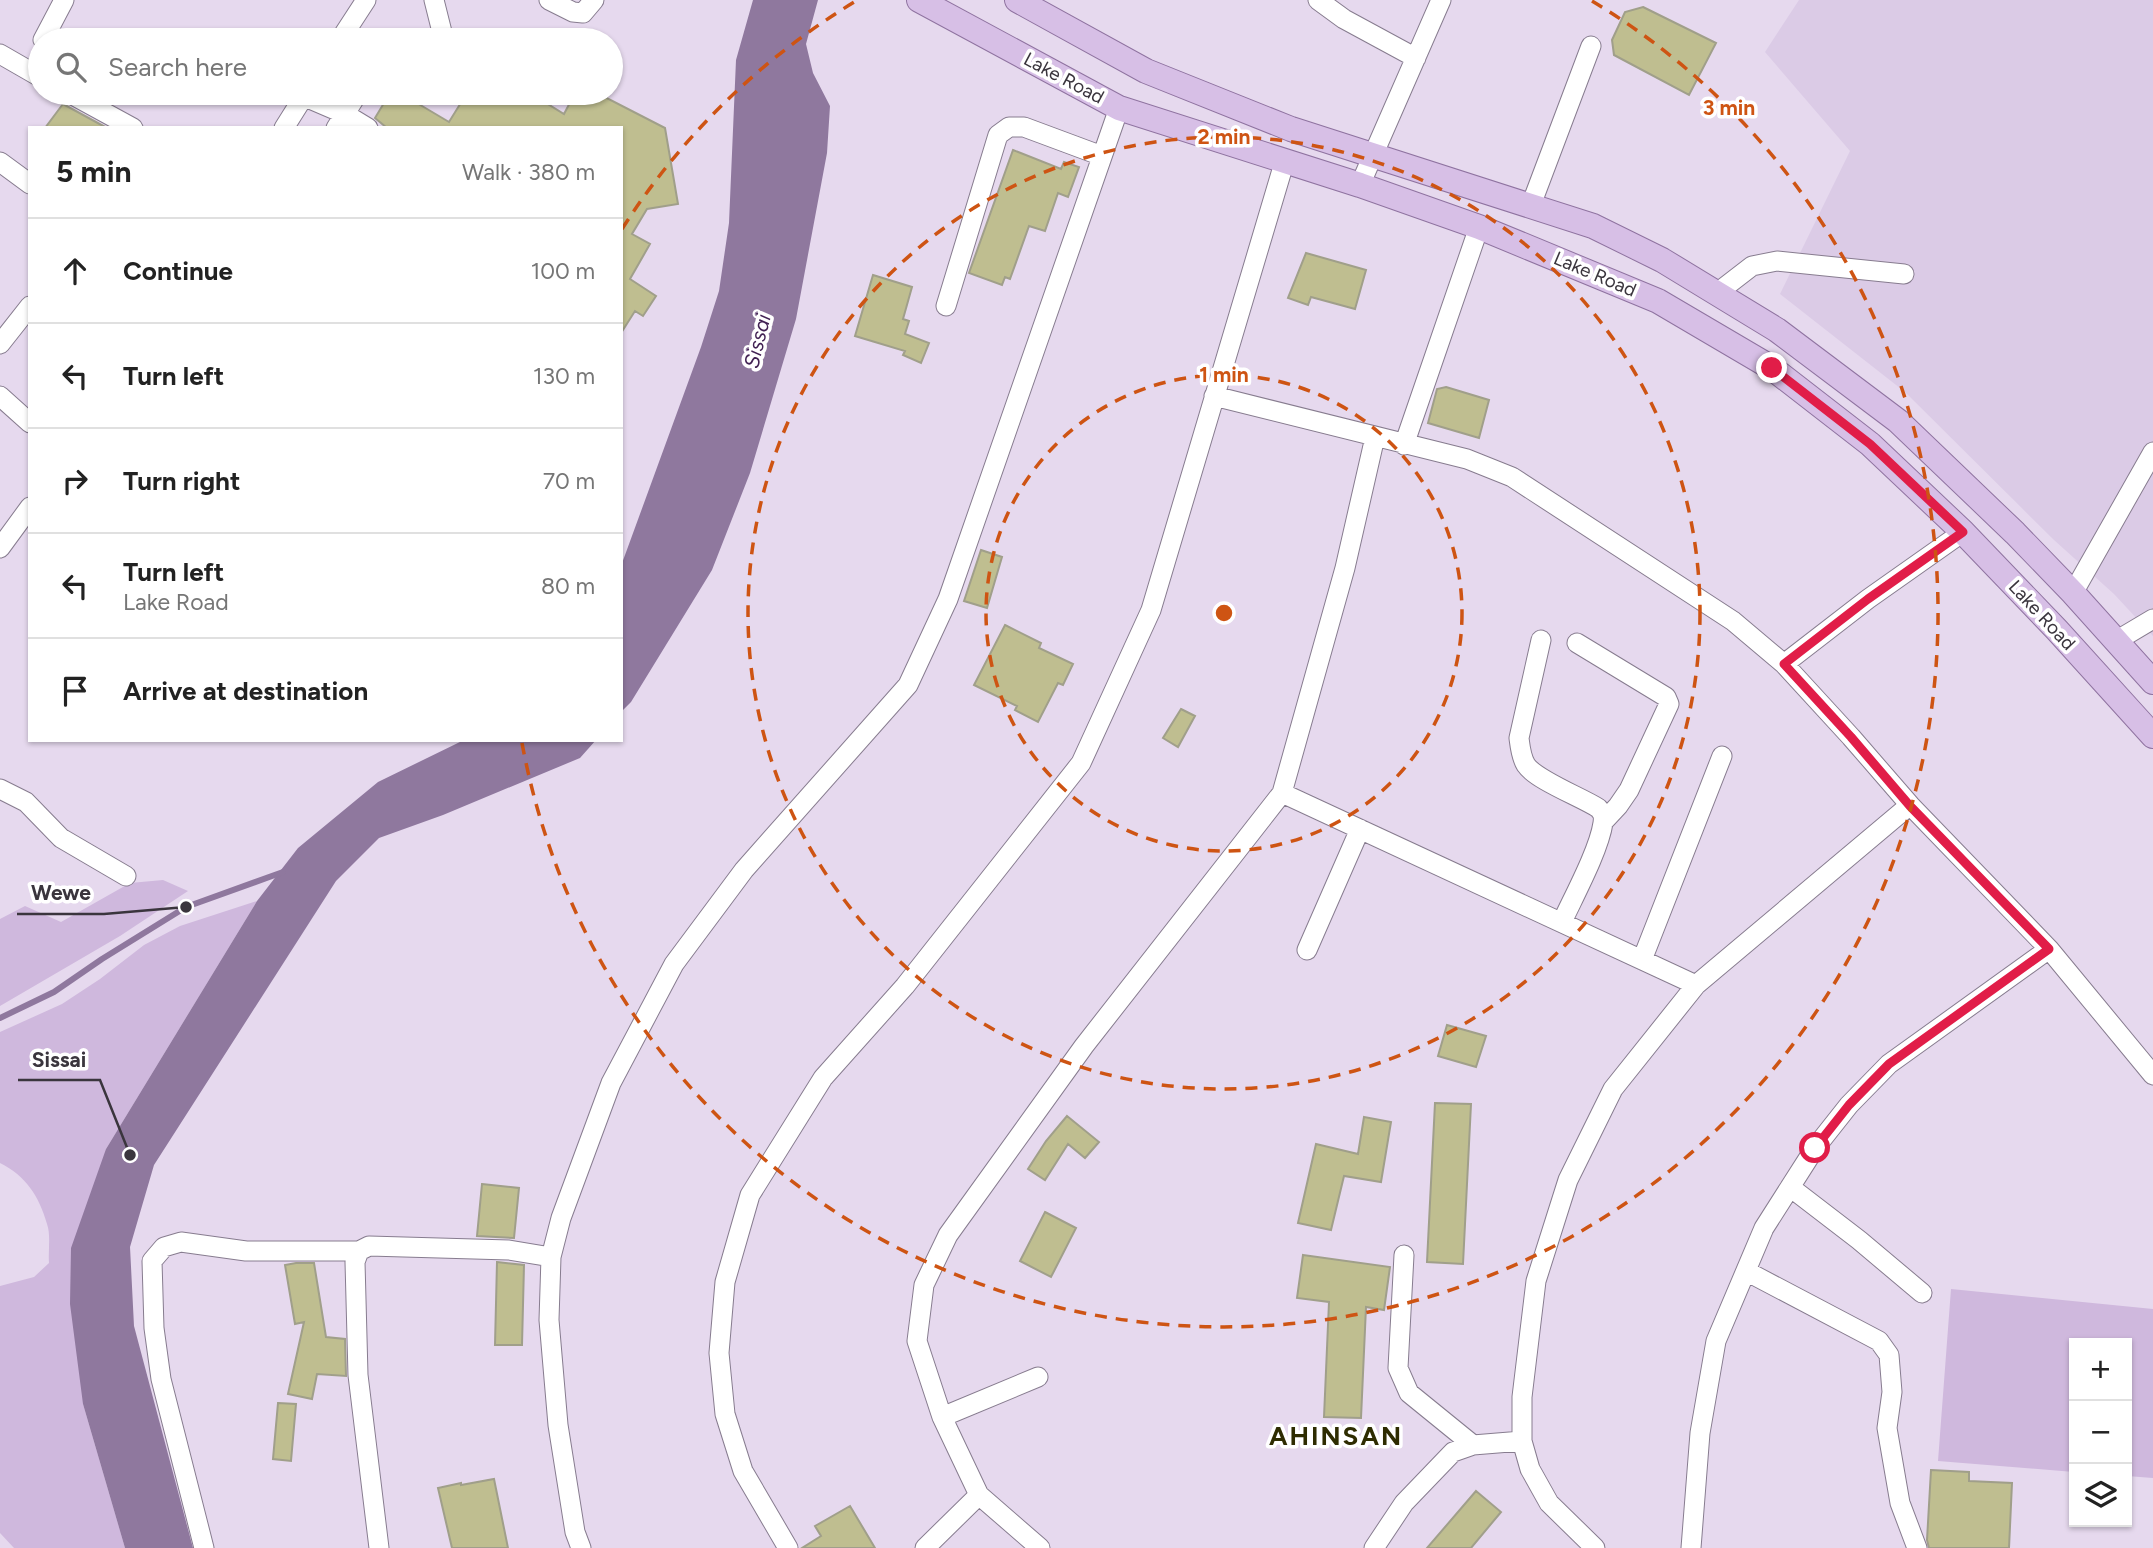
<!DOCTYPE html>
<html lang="en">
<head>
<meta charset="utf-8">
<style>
  :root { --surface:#fff; --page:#f2f2f2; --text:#222; --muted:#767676; --line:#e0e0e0 }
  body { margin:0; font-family:Figtree,sans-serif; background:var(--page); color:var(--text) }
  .controls { position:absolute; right:21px; bottom:21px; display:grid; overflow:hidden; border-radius:0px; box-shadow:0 2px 5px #0004 }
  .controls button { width:63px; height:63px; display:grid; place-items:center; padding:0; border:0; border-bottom:2px solid var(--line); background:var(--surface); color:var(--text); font:35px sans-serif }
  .stop { position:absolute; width:21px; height:21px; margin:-16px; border:5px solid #e11d48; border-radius:50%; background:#fff }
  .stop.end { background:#e11d48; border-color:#fff; box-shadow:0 2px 7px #0008 }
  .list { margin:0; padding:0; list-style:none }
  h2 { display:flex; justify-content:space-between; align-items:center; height:91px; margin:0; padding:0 28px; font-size:30px }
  h2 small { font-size:23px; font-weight:400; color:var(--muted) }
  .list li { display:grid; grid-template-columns:46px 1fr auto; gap:21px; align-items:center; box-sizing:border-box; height:105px; padding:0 28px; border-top:2px solid var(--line) }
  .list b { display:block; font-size:26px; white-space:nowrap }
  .list p { margin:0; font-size:23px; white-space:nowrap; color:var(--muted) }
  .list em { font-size:23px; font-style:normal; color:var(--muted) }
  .icon { flex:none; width:38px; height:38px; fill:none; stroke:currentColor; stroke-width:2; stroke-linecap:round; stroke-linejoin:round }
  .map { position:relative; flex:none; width:2153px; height:1548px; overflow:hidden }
  .search { position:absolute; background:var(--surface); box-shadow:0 2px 5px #0004; left:28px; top:28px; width:595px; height:77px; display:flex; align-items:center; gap:18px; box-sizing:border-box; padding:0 24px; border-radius:38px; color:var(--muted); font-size:26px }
  .panel { position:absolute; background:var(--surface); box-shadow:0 2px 5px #0004; left:28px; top:126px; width:595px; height:616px; border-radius:0px }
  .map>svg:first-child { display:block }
</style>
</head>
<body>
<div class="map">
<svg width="2153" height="1548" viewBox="0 0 2153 1548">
  <rect width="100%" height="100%" fill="#e6d9ee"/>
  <path fill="#dbcbe6" d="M1799,0H2153V636L2114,594L2054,540L1905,392L1780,294L1850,151L1765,52Z"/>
  <path fill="#cfb8dd" d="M163,880L188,891L120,936L0,1006V919L25,906L61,922L130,883Z
    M257,901L106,1149L83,1404L125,1548H14L0,1533V1286L34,1277L49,1263C48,1251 51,1235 47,1224C39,1196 26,1176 0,1163V1032L62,1004L100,979L144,945L180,926Z
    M1951,1289L2153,1309V1478L2127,1476V1343H2074V1472L1938,1461Z"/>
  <path fill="#8f789e" d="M753,0H818L806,44L813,73L830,106L827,153L796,319L750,473L712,570L631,702L621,712V566L701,347L719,291L729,223L736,60Z
    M464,740H596L580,758L443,815L379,838L336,881L154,1165L130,1247L134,1326L193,1548H125L83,1404L70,1304L71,1248L106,1149L257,901L298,848L378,782Z"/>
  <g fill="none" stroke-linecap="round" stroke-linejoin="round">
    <path stroke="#8f789e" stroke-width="6" d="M0,1018L54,992L102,959L186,907L283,872"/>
  </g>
  <path fill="#bfbe90" stroke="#a09f8a" stroke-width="2" d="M1643,7L1716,43L1689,95L1614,55L1612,40L1625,12Z
    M390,93H400L449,122L467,93H530L564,114L575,93H597L665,128L678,204L647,209L632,234L650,244L630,279L656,296L643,316L635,311L621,333V128H387L375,118Z
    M63,104L107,128H45Z
    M1013,150L1061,169L1064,162L1079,167L1068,197L1058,193L1045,231L1029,226L1010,279L1005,277L1002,285L969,273Z
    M1306,253L1366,270L1355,309L1311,297L1308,305L1288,298Z
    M873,275L912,287L903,319L909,321L905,334L929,343L921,363L903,355L905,351L855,336Z
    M1446,387L1489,400L1479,438L1428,423L1437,389Z
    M981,550L1002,557L987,608L964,601Z
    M1005,625L1041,643L1039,648L1073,664L1063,685L1058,683L1038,722L1015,710L1017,706L974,685Z
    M1181,709L1195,716L1178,747L1163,738Z
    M1447,1025L1486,1036L1476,1067L1438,1056Z
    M1435,1103L1471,1104L1463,1264L1427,1262Z
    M1067,1116L1099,1142L1085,1158L1068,1144L1045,1180L1028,1169L1046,1141Z
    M1364,1117L1391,1122L1381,1182L1344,1176L1331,1230L1298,1223L1316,1144L1358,1154Z
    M482,1184L519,1188L514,1238L477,1236Z
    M1045,1212L1076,1228L1051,1277L1020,1261Z
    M1303,1255L1390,1267L1384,1310L1366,1307L1361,1418L1324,1417L1329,1302L1297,1298Z
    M497,1262L524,1265L522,1345H495Z
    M296,1263H314L326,1337L345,1339L346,1376L317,1374L312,1399L288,1394L304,1322L295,1324L285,1265Z
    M278,1403L296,1404L291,1461L273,1459Z
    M1931,1470L1969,1472V1481L2012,1483L2009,1548H1929L1927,1540Z
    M494,1479L508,1548H452L438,1488L461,1483V1485Z
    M1476,1491L1501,1512L1471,1548H1427Z
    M850,1506L875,1548H802L821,1536L815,1526Z"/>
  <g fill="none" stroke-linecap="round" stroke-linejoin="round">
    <g stroke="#877c8f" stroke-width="21">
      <path id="minor" d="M434,0L444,40
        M549,0L573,12L583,13L594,0
        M1318,0L1344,19L1416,58
        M43,40L64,0
        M340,40L366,0
        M0,54L40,77
        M69,93L133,128
        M303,96L345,114L368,128
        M284,128L306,93
        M336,128L358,93
        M0,162L30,184
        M1360,185L1441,0
        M1531,205L1591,46
        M1717,293L1752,266L1777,261L1904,274
        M946,306L998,135L1009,127H1024L1102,156
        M0,344L30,306
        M0,396L30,423
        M1214,396L1467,459L1512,477L1733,621L1784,664L1851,737L1910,805L2049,949L2153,1075
        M1375,437L1345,568L1282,793L1696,985
        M1404,445L1479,227
        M0,548L30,507
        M2073,593L2153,452
        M1541,640L1519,738C1520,746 1521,757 1526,765C1536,780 1581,797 1598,808C1603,813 1604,816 1603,823C1599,850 1574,896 1562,922
        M2116,641L2153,619
        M1577,643L1666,697L1669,704L1629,790L1618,806L1604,821
        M1784,664L1868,599L1963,532
        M0,789L26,802L61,838L126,876
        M1307,950L1360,829
        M1642,960L1722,756
        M1790,1187L1859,1240L1922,1293
        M359,1251L355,1262L358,1375L379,1548
        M1404,1255L1398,1368L1409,1393L1473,1445
        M1746,1271L1879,1341L1889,1355L1892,1392L1887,1428L1900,1503L1917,1548
        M942,1417L1038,1377
        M204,1548L161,1379L154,1328L152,1261L164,1247L181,1242L246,1251H359L369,1246L509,1250L551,1257
        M581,1548L575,1532L558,1425L549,1320L551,1257L561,1218L611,1083L674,964L744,870L908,685L948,599L1119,108
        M788,1548L743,1471L725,1414L719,1353L725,1282L750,1195L823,1078L905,986L1081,763L1151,610L1285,160
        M925,1548L979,1495
        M1040,1548L979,1495L942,1417L917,1341L924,1285L948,1235L1084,1046L1282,793
        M1374,1548L1404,1503L1453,1452L1473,1445L1522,1441
        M1595,1548L1549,1503L1530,1469L1522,1441V1397L1536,1281L1568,1180L1613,1089L1696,985L1910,805
        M1691,1548L1700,1433L1716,1341L1764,1228L1815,1148L1849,1105L1889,1064L2049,949"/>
    </g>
    <g stroke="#8f73a0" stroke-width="26">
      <path id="major" d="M919,0L1119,108L1360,185L1479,227L1658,301L1772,368L1870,444L1963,532L2057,630L2153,736
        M1017,0L1146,71L1291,129L1593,226L1662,260L1777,330L1898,421L2015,533L2073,593L2153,682"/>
    </g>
    <use href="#minor" stroke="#fff" stroke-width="19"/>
    <use href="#major" stroke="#d7bfe6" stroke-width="24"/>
  </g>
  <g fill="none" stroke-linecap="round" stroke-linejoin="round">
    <path stroke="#e11d48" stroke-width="9" d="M1772,368L1870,444L1963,532L1868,599L1784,664L1851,737L1910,806L2049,949L1889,1064L1849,1105L1815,1148"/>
  </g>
  <g fill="none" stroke="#ce5413" stroke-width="3.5" stroke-dasharray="12 9">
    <circle cx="1224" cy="613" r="238"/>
    <circle cx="1224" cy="613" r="476"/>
    <path d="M622 229A714 714 0 0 1 856 1M1592 1A714 714 0 1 1 522 743"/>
  </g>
  <g text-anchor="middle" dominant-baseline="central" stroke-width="7" stroke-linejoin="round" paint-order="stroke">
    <g font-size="19" fill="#3a353d" stroke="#fff">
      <text transform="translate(1064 78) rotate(28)">Lake Road</text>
      <text transform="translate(1595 274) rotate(23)">Lake Road</text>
      <text transform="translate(2042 615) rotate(47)">Lake Road</text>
    </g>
    <g font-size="21" font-style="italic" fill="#422254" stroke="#fff">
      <text transform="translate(757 341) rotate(-76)">Sissai</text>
    </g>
    <g font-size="26" font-weight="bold" letter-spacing="2" fill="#2e2c01" stroke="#fff">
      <text x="1336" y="1436">AHINSAN</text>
    </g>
  </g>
  <circle cx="1224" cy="613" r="10" fill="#ce5413" stroke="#fff" stroke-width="3.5"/>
  <g font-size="21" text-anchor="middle" font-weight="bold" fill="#ce5413" stroke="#fff" stroke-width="7" stroke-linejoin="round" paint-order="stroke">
    <text x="1729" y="115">3 min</text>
    <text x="1224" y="144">2 min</text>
    <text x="1224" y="382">1 min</text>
  </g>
  <path fill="none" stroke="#3a353d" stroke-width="2.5" d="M186 907L104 914H17M130 1155L100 1080H18"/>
  <g fill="#3a353d" stroke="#fff" stroke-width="2.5">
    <circle cx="186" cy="907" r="7"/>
    <circle cx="130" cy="1155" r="7"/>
  </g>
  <g font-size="21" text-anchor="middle" font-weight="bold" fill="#3a353d" stroke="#fff" stroke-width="7" stroke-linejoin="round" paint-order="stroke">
    <text x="61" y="900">Wewe</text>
    <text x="59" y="1067">Sissai</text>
  </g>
</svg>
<div class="controls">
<button>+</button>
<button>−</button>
<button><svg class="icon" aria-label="layers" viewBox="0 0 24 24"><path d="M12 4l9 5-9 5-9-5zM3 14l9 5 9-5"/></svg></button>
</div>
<div class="stop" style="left:1815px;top:1148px"></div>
<div class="stop end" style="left:1772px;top:368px"></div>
<div class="search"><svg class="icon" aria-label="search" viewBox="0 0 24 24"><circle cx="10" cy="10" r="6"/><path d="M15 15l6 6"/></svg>Search here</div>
<section class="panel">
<h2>5 min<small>Walk · 380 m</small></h2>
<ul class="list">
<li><svg class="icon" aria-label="ahead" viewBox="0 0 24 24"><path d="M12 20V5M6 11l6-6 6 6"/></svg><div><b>Continue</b></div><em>100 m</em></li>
<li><svg class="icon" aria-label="left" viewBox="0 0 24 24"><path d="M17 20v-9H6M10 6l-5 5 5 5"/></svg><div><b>Turn left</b></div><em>130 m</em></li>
<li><svg class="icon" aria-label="right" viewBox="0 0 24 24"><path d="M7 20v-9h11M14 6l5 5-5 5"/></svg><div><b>Turn right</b></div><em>70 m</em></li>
<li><svg class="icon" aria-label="left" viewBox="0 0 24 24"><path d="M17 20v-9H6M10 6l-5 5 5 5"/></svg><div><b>Turn left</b><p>Lake Road</p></div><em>80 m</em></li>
<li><svg class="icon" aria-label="arrive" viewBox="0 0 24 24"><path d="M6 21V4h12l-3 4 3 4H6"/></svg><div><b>Arrive at destination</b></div></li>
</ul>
</section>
</div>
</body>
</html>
